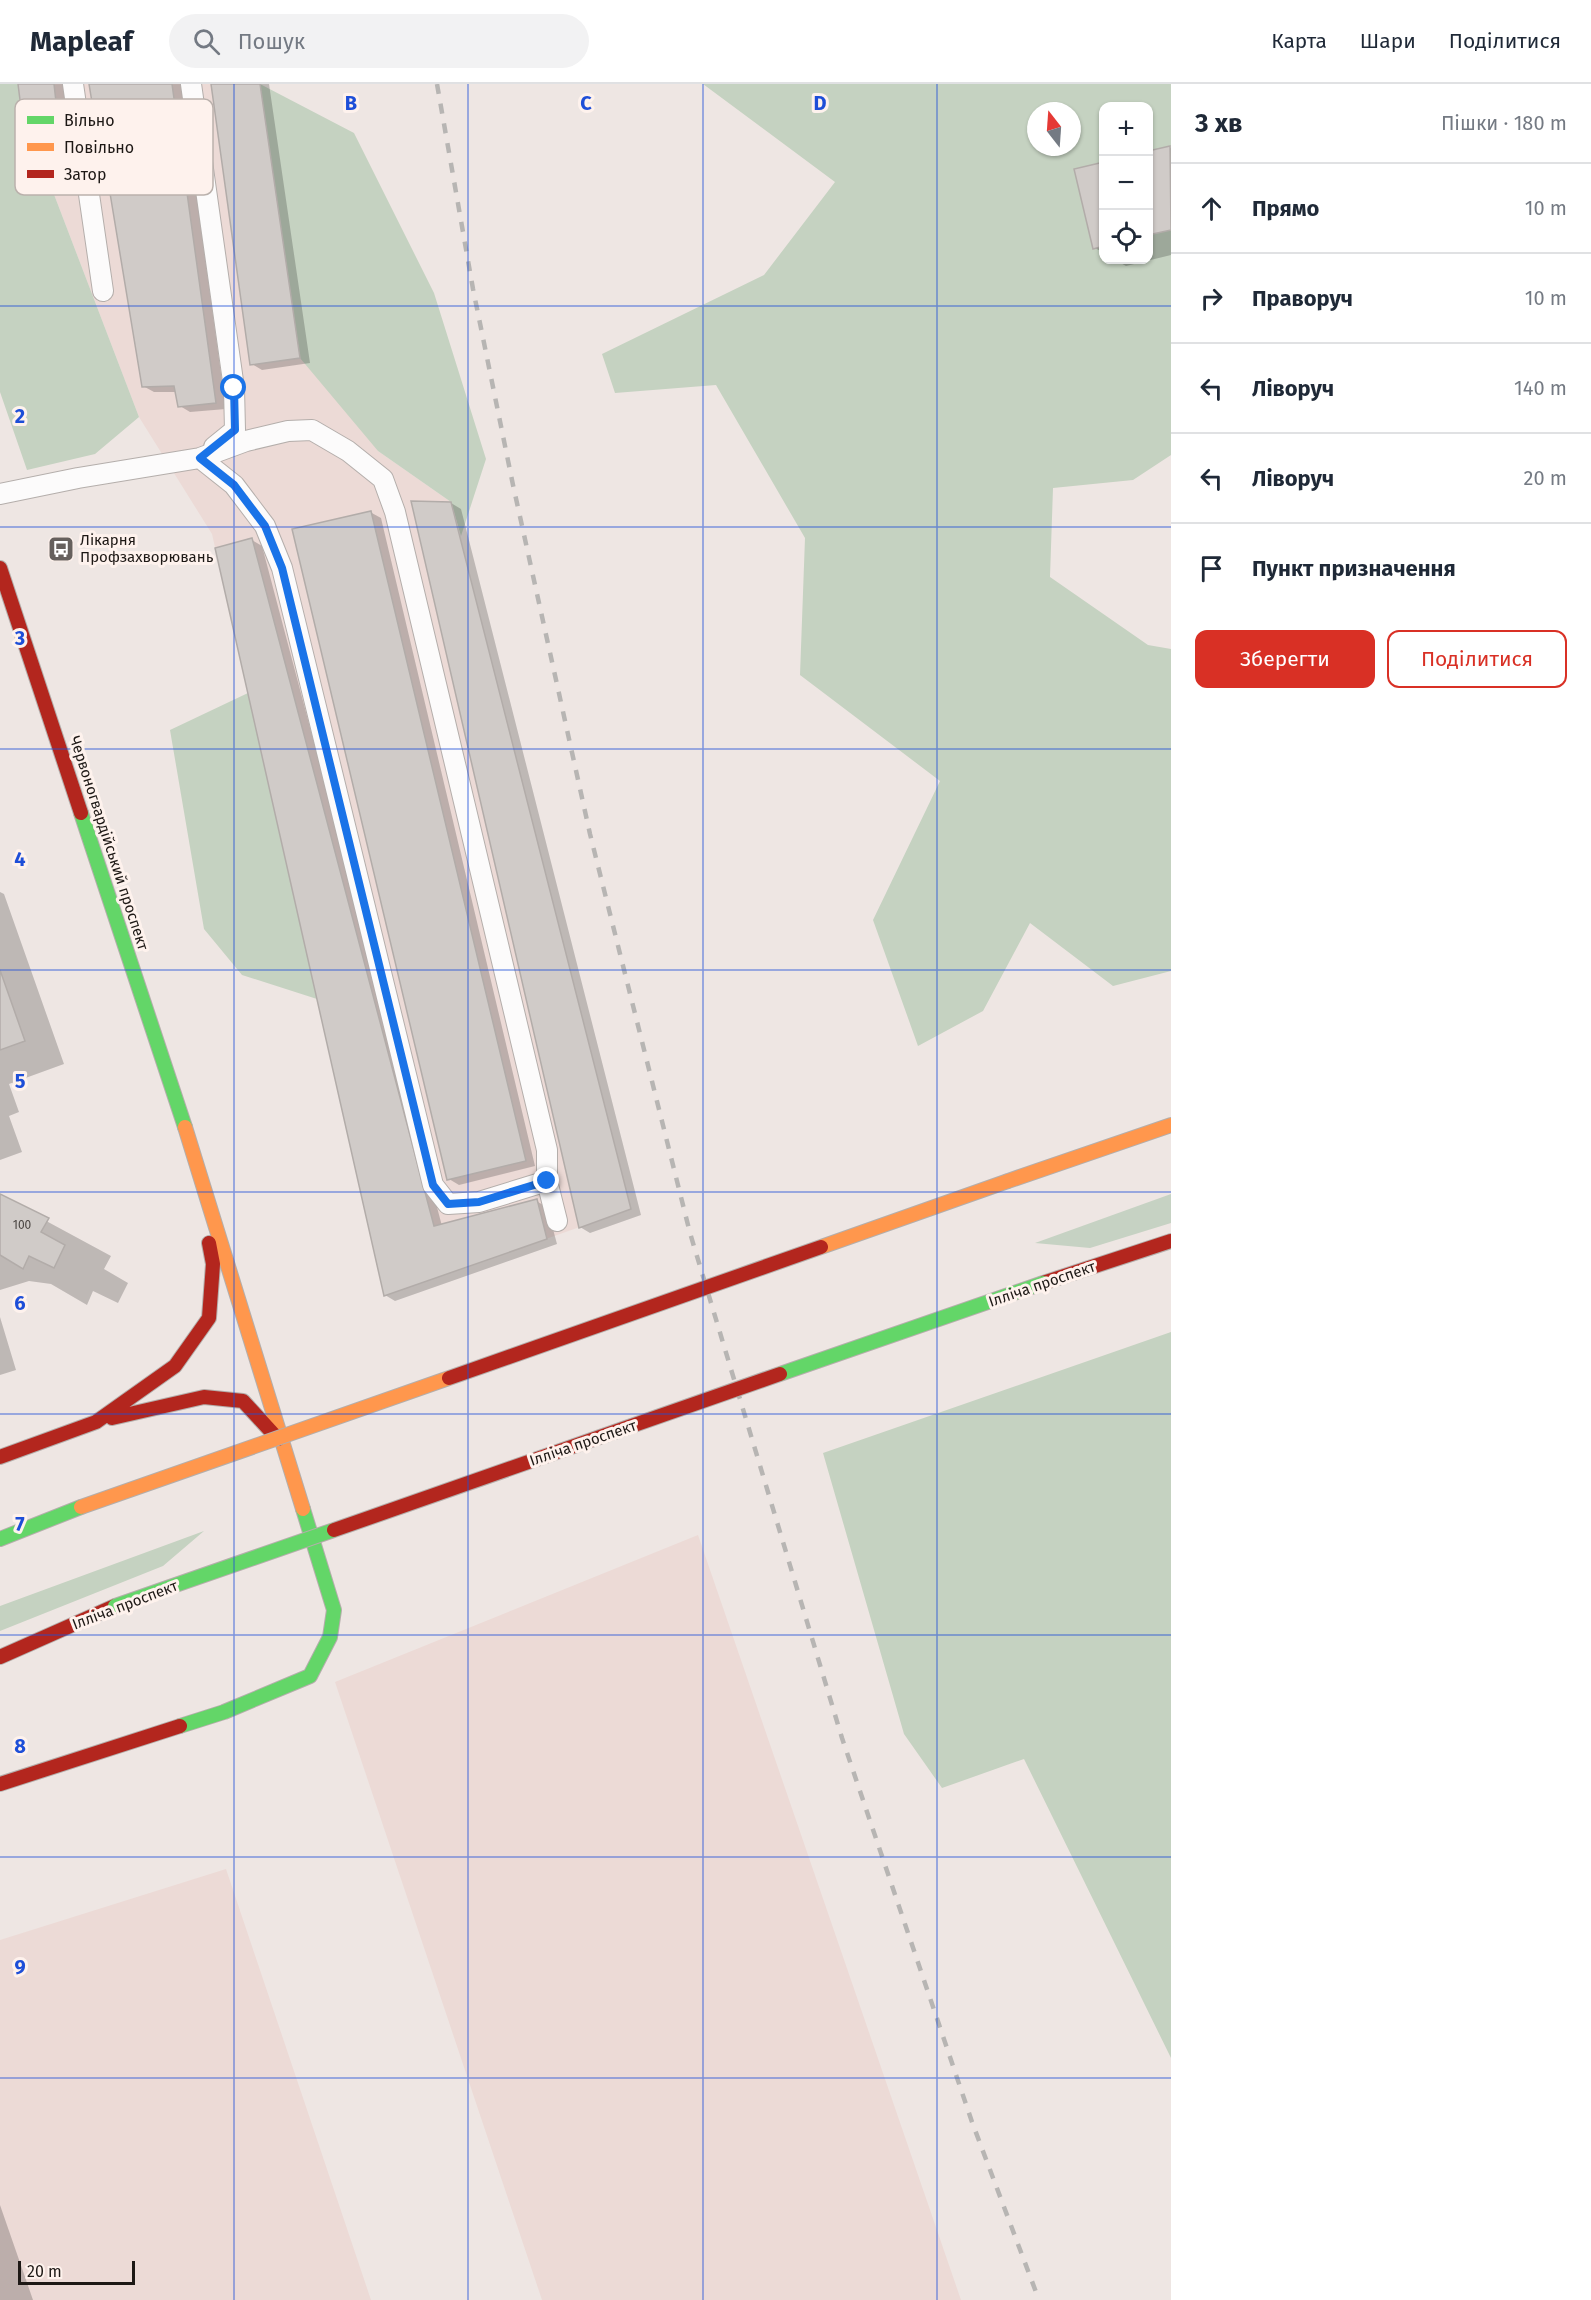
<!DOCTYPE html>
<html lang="uk">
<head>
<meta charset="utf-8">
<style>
  :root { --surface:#fff; --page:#f2f2f3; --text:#1f2937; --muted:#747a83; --line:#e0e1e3; --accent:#d93025 }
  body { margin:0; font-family:"Fira Sans",sans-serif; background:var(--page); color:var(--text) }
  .controls { position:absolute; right:18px; top:18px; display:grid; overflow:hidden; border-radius:12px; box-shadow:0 2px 4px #0004 }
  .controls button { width:54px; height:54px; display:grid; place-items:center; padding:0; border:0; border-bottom:2px solid var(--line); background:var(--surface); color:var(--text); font:30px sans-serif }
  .compass { position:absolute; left:1027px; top:18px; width:54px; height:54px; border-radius:50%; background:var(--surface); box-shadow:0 2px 4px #0004; rotate:343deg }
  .scale { position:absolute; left:18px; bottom:15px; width:117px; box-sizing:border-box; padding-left:6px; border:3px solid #1d1815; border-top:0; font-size:16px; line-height:21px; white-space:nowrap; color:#1d1815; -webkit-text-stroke:4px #fef2ed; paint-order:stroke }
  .stop { position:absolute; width:18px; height:18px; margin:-14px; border:4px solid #1a73e8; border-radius:50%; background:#fff }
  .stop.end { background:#1a73e8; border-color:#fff; box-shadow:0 2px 6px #0008 }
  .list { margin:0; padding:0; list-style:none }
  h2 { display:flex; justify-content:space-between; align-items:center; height:78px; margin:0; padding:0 24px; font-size:26px }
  h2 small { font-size:20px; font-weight:400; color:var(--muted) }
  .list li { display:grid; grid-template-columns:39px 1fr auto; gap:18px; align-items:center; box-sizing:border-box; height:90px; padding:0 24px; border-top:2px solid var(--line) }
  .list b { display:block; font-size:22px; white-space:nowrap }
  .list em { font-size:20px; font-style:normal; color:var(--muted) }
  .actions { display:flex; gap:12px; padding:18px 24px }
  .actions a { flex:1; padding:14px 0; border:2px solid var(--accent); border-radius:12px; text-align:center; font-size:21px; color:var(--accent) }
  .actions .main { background:var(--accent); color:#fff }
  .icon { flex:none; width:33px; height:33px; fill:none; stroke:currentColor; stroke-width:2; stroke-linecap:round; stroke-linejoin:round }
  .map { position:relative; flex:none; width:1171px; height:2216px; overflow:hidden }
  header { display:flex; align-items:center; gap:36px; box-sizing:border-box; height:84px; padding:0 30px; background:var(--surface); border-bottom:2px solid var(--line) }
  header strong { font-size:28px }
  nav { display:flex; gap:33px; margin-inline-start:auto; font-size:21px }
  .search { width:420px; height:54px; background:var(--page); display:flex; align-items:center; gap:15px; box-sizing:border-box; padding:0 21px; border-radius:33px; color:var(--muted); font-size:22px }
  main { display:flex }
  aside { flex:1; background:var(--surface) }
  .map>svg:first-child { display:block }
</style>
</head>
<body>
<header>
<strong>Mapleaf</strong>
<div class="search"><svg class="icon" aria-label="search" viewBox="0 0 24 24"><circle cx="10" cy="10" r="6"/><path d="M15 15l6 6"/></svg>Пошук</div>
<nav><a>Карта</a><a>Шари</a><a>Поділитися</a></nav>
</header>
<main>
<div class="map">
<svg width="1171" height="2216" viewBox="0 0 1171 2216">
  <rect width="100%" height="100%" fill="#eee6e3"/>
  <path fill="#ecdad6" d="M18,0H260L378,367L451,418L631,1125L384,1212L212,450L139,333L21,24Z
    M698,1451L961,2216H542L335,1598Z
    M226,1785L371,2216H0V1856Z"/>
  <path fill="#c6d2c3" d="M1171,1110V1139L1090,1164L1035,1159Z"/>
  <path fill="#c5d2c1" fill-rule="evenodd" d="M0,0H18L21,24L139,333L95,370L27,386L0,308Z
    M260,0L354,49L434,209L486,375L461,452L451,418L378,367L300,274Z
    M703,0H1171V371L1133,396L1053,404L1050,493L1148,561L1171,565V887L1113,902L1030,839L983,927L918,962L873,836L940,697L800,591L805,454L716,301L615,309L602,270L764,191L835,98ZM1104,22H1148V176H1104ZM1036,27H1072V63H1036Z
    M248,609L317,915L242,891L204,845L170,646Z
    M1171,1248V1974L1024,1675L942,1704L904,1650L823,1369Z
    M204,1447L163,1482L0,1547V1522Z"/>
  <path fill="#0003" d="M19,0H63L66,24L33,29L22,23Z
    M91,0H181L226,325L190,328L180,322L176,308H154L143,302L147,93L143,57L110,60L100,54Z
    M212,0H269L310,279L262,286L252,280Z
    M1171,64V171L1126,182L1115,176H1148V69Z
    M1104,80V169L1095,164Z
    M451,419L461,425L641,1131L590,1149L580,1143Z
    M370,428L381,434L535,1082L459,1101L449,1095Z
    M252,456L262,462L442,1142L536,1117L547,1123L557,1160L395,1217L385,1211Z
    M0,808L4,810L64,980L9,1000L19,1028L9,1032L22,1068L0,1076Z
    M0,1112L111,1172L104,1185L128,1199L118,1219L93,1207L87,1221L51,1200L29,1197L0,1206Z
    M0,1233L16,1286L0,1291Z
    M0,2121L33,2216H0Z"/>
  <path fill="#d0cbc8" stroke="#b2aca9" stroke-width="1.5" d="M18,0H54L56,18L21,24Z
    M89,0H172L216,319L178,323L174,302L142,303L108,97L145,92L141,51L98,55Z
    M211,0H260L300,274L250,281Z
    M1170,62L1171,146L1148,151V67Z
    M1104,78V162L1093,165L1074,85Z
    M411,417L451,418L631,1125L579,1144Z
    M371,427L526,1077L447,1096L292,445Z
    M252,454L434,1142L537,1115L547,1155L384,1212L215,464Z
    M0,886L25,957L0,966Z
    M0,1110L49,1134L41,1148L65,1161L54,1184L29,1172L23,1185L0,1171Z"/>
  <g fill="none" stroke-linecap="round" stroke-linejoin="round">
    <g stroke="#b4aeab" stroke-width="22">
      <path id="lane" d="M73,0L103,207
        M191,0L234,304L235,346L214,363
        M0,410L78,394L200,374L246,357L288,347L312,346L348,367L383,395L395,428L547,1066V1097L479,1118L448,1120L433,1101L282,484L265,442L234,401L200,374
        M547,1097L557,1137"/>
    </g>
    <g stroke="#b4aeab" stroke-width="16">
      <path id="fast" d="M81,729L185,1043
        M0,1455L81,1423
        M180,1642L224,1628L310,1592L330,1553L334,1526L303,1425"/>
    </g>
    <g stroke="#b4aeab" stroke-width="16">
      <path id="slow" d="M185,1043L303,1425
        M1008,1097L1171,1041"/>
    </g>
    <g stroke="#b4aeab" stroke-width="16">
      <path id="jam" d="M0,484L81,729
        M1043,1199L1171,1157
        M112,1334L204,1313L243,1317L278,1355
        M0,1373L96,1338L175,1282L209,1234L213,1180L209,1159
        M0,1573L115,1522
        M0,1700L180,1642"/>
    </g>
    <use href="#lane" stroke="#fcfbfb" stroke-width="20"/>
    <use href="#fast" stroke="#63d668" stroke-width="14"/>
    <use href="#slow" stroke="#ff974d" stroke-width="14"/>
    <use href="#jam" stroke="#b3261e" stroke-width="14"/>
    <path stroke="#b7b5b3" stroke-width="4.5" stroke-dasharray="10 10" stroke-linecap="butt" d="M437,0L473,205L513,401L590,750L690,1149L842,1654L972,2038L1039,2216"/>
    <g stroke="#b4aeab" stroke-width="16" stroke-linecap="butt">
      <path id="fast-bridge" d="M780,1290L1043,1199
        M115,1522L334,1446"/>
    </g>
    <g stroke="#b4aeab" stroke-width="16" stroke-linecap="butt">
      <path id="slow-bridge" d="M821,1163L1008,1097
        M81,1423L449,1294"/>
    </g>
    <g stroke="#b4aeab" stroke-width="16" stroke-linecap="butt">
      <path id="jam-bridge" d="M449,1294L821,1163
        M334,1446L780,1290"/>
    </g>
    <use href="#fast-bridge" stroke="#63d668" stroke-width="14"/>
    <use href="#slow-bridge" stroke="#ff974d" stroke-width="14"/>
    <use href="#jam-bridge" stroke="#b3261e" stroke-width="14"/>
  </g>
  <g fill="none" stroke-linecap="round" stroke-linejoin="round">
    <path stroke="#1a73e8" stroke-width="8" d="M234,304L235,346L200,374L234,401L265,442L282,484L433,1101L448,1120L479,1118L547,1097"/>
  </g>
  <path fill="none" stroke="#1d4ed8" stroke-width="1.5" stroke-opacity="0.55" d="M234,0V2216M468,0V2216M703,0V2216M937,0V2216M0,222H1171M0,443H1171M0,665H1171M0,886H1171M0,1108H1171M0,1330H1171M0,1551H1171M0,1773H1171M0,1994H1171"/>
  <defs>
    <g id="bus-square" transform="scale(1.35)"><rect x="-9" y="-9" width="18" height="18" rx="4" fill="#66605d" stroke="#fef2ed"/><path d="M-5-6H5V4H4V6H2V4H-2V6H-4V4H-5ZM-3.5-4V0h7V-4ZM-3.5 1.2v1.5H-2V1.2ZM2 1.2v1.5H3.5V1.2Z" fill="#fff"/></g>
  </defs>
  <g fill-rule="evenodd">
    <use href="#bus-square" x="61" y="465"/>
  </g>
  <g text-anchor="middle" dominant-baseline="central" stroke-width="6" stroke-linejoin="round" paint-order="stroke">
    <g font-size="12" fill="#4a4542">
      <text x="22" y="1141">100</text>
    </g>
    <g font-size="15" fill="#1d1815" stroke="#fef2ed" text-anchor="start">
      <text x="80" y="456">Лікарня<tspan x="80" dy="17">Профзахворювань</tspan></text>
    </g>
    <g font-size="15" fill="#1d1815" stroke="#fef2ed">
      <text transform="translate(109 759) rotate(72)">Червоногвардійський проспект</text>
      <text transform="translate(1042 1200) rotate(-19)">Ілліча проспект</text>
      <text transform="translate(583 1359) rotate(-19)">Ілліча проспект</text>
      <text transform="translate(125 1521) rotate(-21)">Ілліча проспект</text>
    </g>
  </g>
  <rect x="15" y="15" width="198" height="96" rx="9" fill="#fef2ed" stroke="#bab1ac" stroke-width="1.5"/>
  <rect x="27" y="32" width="27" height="8" fill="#63d668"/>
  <rect x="27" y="59" width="27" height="8" fill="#ff974d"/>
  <rect x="27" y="86" width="27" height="8" fill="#b3261e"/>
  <g font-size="16" fill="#1d1815">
    <text x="64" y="42">Вільно</text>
    <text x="64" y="69">Повільно</text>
    <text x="64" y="96">Затор</text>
  </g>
  <g font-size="20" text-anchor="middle" font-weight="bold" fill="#1d4ed8" stroke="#fef2ed" stroke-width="6" stroke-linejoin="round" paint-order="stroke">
    <text x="351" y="26">B</text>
    <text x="586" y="26">C</text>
    <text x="820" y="26">D</text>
    <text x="20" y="339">2</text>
    <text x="20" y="561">3</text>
    <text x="20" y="782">4</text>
    <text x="20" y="1004">5</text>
    <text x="20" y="1226">6</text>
    <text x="20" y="1447">7</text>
    <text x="20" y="1669">8</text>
    <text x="20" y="1890">9</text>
  </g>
</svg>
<div class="controls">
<button>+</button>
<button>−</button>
<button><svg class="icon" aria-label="locate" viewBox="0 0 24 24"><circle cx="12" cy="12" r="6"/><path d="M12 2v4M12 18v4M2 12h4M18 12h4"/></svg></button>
</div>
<svg class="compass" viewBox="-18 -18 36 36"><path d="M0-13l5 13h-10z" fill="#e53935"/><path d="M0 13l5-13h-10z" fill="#747a83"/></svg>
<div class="scale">20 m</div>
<div class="stop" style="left:234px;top:304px"></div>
<div class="stop end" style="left:547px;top:1097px"></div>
</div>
<aside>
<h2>3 хв<small>Пішки · 180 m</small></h2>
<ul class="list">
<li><svg class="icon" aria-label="ahead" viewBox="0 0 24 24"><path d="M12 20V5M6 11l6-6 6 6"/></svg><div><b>Прямо</b></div><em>10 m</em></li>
<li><svg class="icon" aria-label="right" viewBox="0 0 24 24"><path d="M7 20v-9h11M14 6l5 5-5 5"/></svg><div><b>Праворуч</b></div><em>10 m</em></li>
<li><svg class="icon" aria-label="left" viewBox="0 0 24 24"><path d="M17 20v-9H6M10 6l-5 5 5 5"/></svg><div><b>Ліворуч</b></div><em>140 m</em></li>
<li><svg class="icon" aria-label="left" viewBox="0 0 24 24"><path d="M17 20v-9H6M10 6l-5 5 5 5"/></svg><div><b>Ліворуч</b></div><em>20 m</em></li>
<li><svg class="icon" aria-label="arrive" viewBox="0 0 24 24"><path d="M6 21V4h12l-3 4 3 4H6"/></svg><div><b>Пункт призначення</b></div></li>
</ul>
<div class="actions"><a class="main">Зберегти</a><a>Поділитися</a></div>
</aside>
</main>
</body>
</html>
